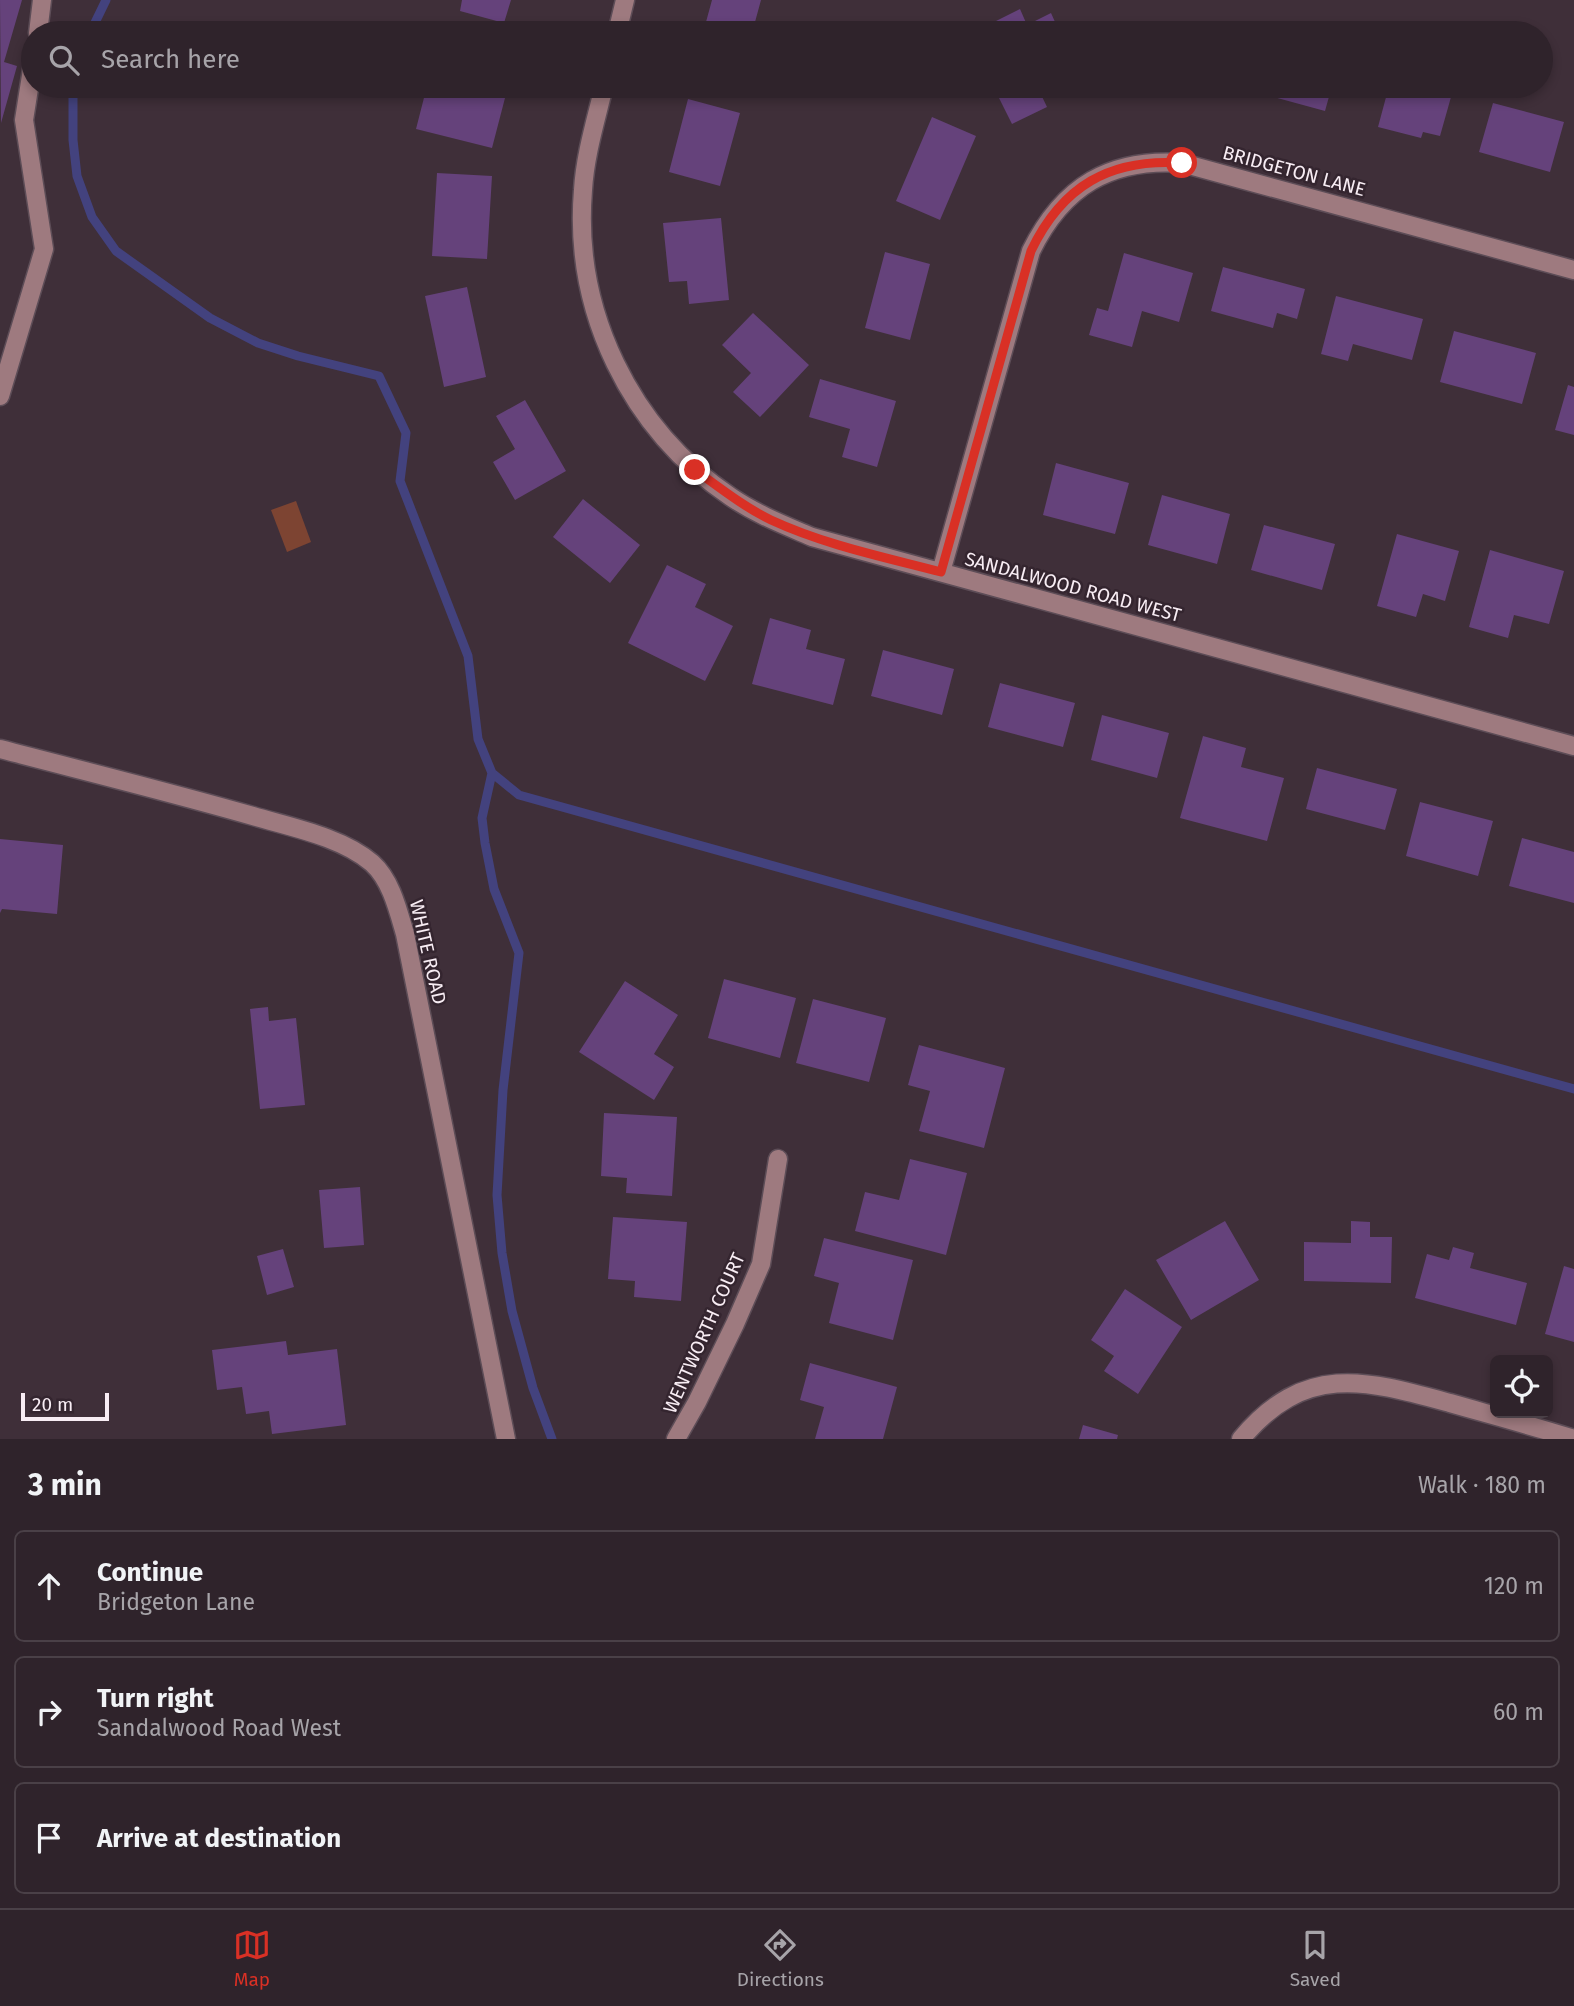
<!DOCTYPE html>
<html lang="en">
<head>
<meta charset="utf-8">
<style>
  :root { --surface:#2f232b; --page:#372b33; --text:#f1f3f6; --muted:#a7a4a9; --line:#4a4047; --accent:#d93025 }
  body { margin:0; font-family:"Fira Sans",sans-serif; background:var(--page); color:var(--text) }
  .controls { position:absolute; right:21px; bottom:21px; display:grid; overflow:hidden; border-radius:10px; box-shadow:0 4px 10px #0003 }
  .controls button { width:63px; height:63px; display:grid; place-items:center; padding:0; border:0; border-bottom:2px solid var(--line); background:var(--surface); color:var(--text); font:35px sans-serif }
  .scale { position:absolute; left:21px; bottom:18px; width:88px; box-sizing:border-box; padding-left:7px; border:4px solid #f8edf4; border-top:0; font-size:19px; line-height:24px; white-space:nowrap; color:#f8edf4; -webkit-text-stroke:5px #34252f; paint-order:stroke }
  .stop { position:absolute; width:21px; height:21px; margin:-16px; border:5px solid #d93025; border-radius:50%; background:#fff }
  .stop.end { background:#d93025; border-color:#fff; box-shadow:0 2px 7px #0008 }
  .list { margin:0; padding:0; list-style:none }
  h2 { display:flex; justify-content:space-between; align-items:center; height:91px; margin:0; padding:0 28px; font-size:30px }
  h2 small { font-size:23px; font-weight:400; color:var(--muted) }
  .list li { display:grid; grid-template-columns:46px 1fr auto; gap:21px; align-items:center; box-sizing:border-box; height:112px; margin:0 14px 14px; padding:0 14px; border:2px solid var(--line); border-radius:10px }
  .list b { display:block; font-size:26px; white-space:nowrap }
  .list p { margin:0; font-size:23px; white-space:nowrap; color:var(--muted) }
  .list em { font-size:23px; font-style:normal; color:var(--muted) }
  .icon { flex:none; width:38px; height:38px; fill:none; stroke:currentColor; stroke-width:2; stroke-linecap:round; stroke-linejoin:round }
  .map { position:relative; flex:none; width:1574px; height:1439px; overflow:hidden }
  .search { position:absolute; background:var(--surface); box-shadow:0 4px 10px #0003; left:21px; right:21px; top:21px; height:77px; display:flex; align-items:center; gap:18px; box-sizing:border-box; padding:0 24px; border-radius:38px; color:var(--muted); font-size:26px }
  .sheet { height:469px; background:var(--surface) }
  nav { display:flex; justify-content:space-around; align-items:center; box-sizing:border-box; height:98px; border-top:2px solid var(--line); background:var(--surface); font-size:19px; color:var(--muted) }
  nav a { display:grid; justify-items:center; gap:4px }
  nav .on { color:var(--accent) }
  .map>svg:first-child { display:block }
</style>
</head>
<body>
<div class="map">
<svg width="1574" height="1439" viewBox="0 0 1574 1439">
  <rect width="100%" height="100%" fill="#3f2f39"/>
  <path fill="#7d4432" d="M296,501L311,542L287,552L271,510Z"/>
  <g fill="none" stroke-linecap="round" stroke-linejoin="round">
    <path stroke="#43427e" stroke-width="9" d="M90,33L106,0
      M73,86V140L77,176L92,217L116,251L210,318L258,343L298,356L379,376L406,433L400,481L468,656L478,739L492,773L519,795L1574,1089
      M492,773L482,818L485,843L494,889L519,953L503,1090L497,1195L502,1253L512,1311L533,1388L552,1439"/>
  </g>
  <path fill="#65427b" d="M0,0H22L4,62L17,66L1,123Z
    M462,0H511L504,23L460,11Z
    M712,0H761L752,33H703Z
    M1020,9L1027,25L1051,13L1060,33H994L990,24Z
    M1126,24L1207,31L1206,33H1125Z
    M427,86H488L486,94L505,98L492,148L416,129Z
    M993,86H1037L1047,107L1012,124Z
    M1245,86H1332L1325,111L1244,89Z
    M1389,86H1436L1453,90L1440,136L1423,132L1421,138L1378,127Z
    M688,99L740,113L720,186L669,172Z
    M1493,103L1564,122L1550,172L1479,152Z
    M932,117L976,136L940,220L896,201Z
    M437,173L492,176L487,259L432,256Z
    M721,218L729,300L689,304L687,281L669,282L663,223Z
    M885,252L930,264L910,340L865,328Z
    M1124,253L1193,273L1179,322L1142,311L1132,347L1089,335L1097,308L1108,311Z
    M1223,267L1305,289L1297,319L1277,313L1273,328L1211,311Z
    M467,287L486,377L444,387L425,296Z
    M1336,296L1423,319L1412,360L1353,344L1348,361L1321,354Z
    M753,313L809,365L760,417L733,392L751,373L722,345Z
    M1454,331L1536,353L1522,404L1440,382Z
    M820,379L896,401L877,467L842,457L850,429L809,417Z
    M1568,385L1574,387V435L1555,430Z
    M525,400L566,471L515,500L493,462L515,449L496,416Z
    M1056,463L1129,483L1115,534L1043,515Z
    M1162,495L1230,514L1217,564L1148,545Z
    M583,499L640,545L610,583L553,537Z
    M1264,525L1335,544L1322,590L1251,570Z
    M1397,534L1459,551L1445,601L1423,594L1416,617L1377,606Z
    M1490,550L1564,571L1549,624L1514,615L1508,638L1469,627Z
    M667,565L706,584L695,607L733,626L705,681L628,643Z
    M770,618L811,630L806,649L845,659L833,705L752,684Z
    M883,650L954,669L942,715L871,696Z
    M1000,683L1075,703L1063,747L988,727Z
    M1102,715L1169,733L1157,778L1091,760Z
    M1203,736L1246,748L1241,767L1284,778L1267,841L1180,818Z
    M1317,768L1397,789L1385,830L1306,809Z
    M1420,802L1493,821L1478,876L1406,856Z
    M1522,838L1574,852V903L1509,886Z
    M0,839L63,845L57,914L2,909L0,913Z
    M724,979L796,998L780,1058L708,1038Z
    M625,981L678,1015L654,1054L674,1067L654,1100L579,1052Z
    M813,999L886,1018L869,1082L796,1063Z
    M268,1007L269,1021L296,1018L305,1105L260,1109L250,1009Z
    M919,1045L1005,1068L984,1148L919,1131L930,1091L908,1085Z
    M604,1113L677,1117L672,1196L626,1193L627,1178L601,1176Z
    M910,1159L967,1173L946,1255L855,1231L865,1192L899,1200Z
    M360,1187L364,1245L324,1248L319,1190Z
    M613,1217L687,1222L681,1301L634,1297L635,1281L608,1279Z
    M1225,1221L1259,1280L1191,1320L1156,1260Z
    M1351,1221L1370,1222V1237H1392L1391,1283L1304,1281V1242L1351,1243Z
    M824,1238L913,1260L893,1340L829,1323L839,1283L814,1276Z
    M1453,1247L1474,1253L1470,1268L1527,1283L1516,1325L1415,1298L1427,1254L1449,1260Z
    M283,1249L294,1287L267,1295L257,1256Z
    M1564,1266L1574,1269V1342L1545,1334Z
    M1125,1289L1182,1327L1138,1394L1104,1371L1114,1356L1091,1340Z
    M286,1341L288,1355L337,1349L346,1425L272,1434L269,1411L246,1414L242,1387L217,1390L212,1350Z
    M810,1363L897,1387L883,1439H815L824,1407L800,1400Z
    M1083,1425L1118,1435L1117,1439H1079Z"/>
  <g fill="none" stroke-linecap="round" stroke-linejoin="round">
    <g stroke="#5d4d57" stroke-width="21">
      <path id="minor" d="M38,33L42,0
        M617,33L625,0
        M604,86C596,120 585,155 583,190C573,311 630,429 731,497C756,514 784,525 812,537L1574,746
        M0,396L44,249L24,120L33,63
        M941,572L1031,251C1063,186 1110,158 1182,163L1574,270
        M0,749C84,771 169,792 253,816C290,827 342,837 372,863C391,880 398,910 405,934L506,1439
        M676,1439L697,1402L735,1324L761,1264L778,1159
        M1241,1439C1305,1362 1366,1380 1450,1403C1492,1415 1533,1426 1574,1439"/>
    </g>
    <use href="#minor" stroke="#9e7a7f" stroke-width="18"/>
  </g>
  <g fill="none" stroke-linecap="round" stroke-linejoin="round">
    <path stroke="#d93025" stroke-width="9" d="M695,470C720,488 744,507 771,520C825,545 884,557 941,572L1031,251C1062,186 1110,158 1182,163"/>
  </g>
  <g text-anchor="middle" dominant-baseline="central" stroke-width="5" stroke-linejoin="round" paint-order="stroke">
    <g font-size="19" fill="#f8edf4" stroke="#34252f">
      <text transform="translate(1294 171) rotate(15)">BRIDGETON LANE</text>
      <text transform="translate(1073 587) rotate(15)">SANDALWOOD ROAD WEST</text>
      <text transform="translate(428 952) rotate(77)">WHITE ROAD</text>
      <text transform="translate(704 1333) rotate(-66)">WENTWORTH COURT</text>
    </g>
  </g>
</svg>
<div class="controls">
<button><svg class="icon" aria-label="locate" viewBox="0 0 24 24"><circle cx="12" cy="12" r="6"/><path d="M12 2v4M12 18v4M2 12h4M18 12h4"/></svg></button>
</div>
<div class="scale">20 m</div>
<div class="stop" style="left:1182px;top:163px"></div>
<div class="stop end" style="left:695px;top:470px"></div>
<div class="search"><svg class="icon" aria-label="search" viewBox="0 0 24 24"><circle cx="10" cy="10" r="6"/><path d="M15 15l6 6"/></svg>Search here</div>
</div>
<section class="sheet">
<h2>3 min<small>Walk · 180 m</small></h2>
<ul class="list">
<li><svg class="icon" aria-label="ahead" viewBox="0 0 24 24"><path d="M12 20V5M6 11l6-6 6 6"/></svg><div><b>Continue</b><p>Bridgeton Lane</p></div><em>120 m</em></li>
<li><svg class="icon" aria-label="right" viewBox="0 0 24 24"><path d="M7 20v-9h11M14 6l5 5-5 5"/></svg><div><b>Turn right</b><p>Sandalwood Road West</p></div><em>60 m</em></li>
<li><svg class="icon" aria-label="arrive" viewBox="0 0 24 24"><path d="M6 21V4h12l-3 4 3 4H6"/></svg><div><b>Arrive at destination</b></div></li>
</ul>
</section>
<nav>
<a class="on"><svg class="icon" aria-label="map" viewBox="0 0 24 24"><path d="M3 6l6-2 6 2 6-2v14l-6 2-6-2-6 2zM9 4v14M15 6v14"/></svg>Map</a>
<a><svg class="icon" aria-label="directions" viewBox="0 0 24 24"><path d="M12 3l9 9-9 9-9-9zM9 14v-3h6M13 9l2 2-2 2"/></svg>Directions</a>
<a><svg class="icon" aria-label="saved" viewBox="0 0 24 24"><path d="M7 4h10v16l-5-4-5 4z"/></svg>Saved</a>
</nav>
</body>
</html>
